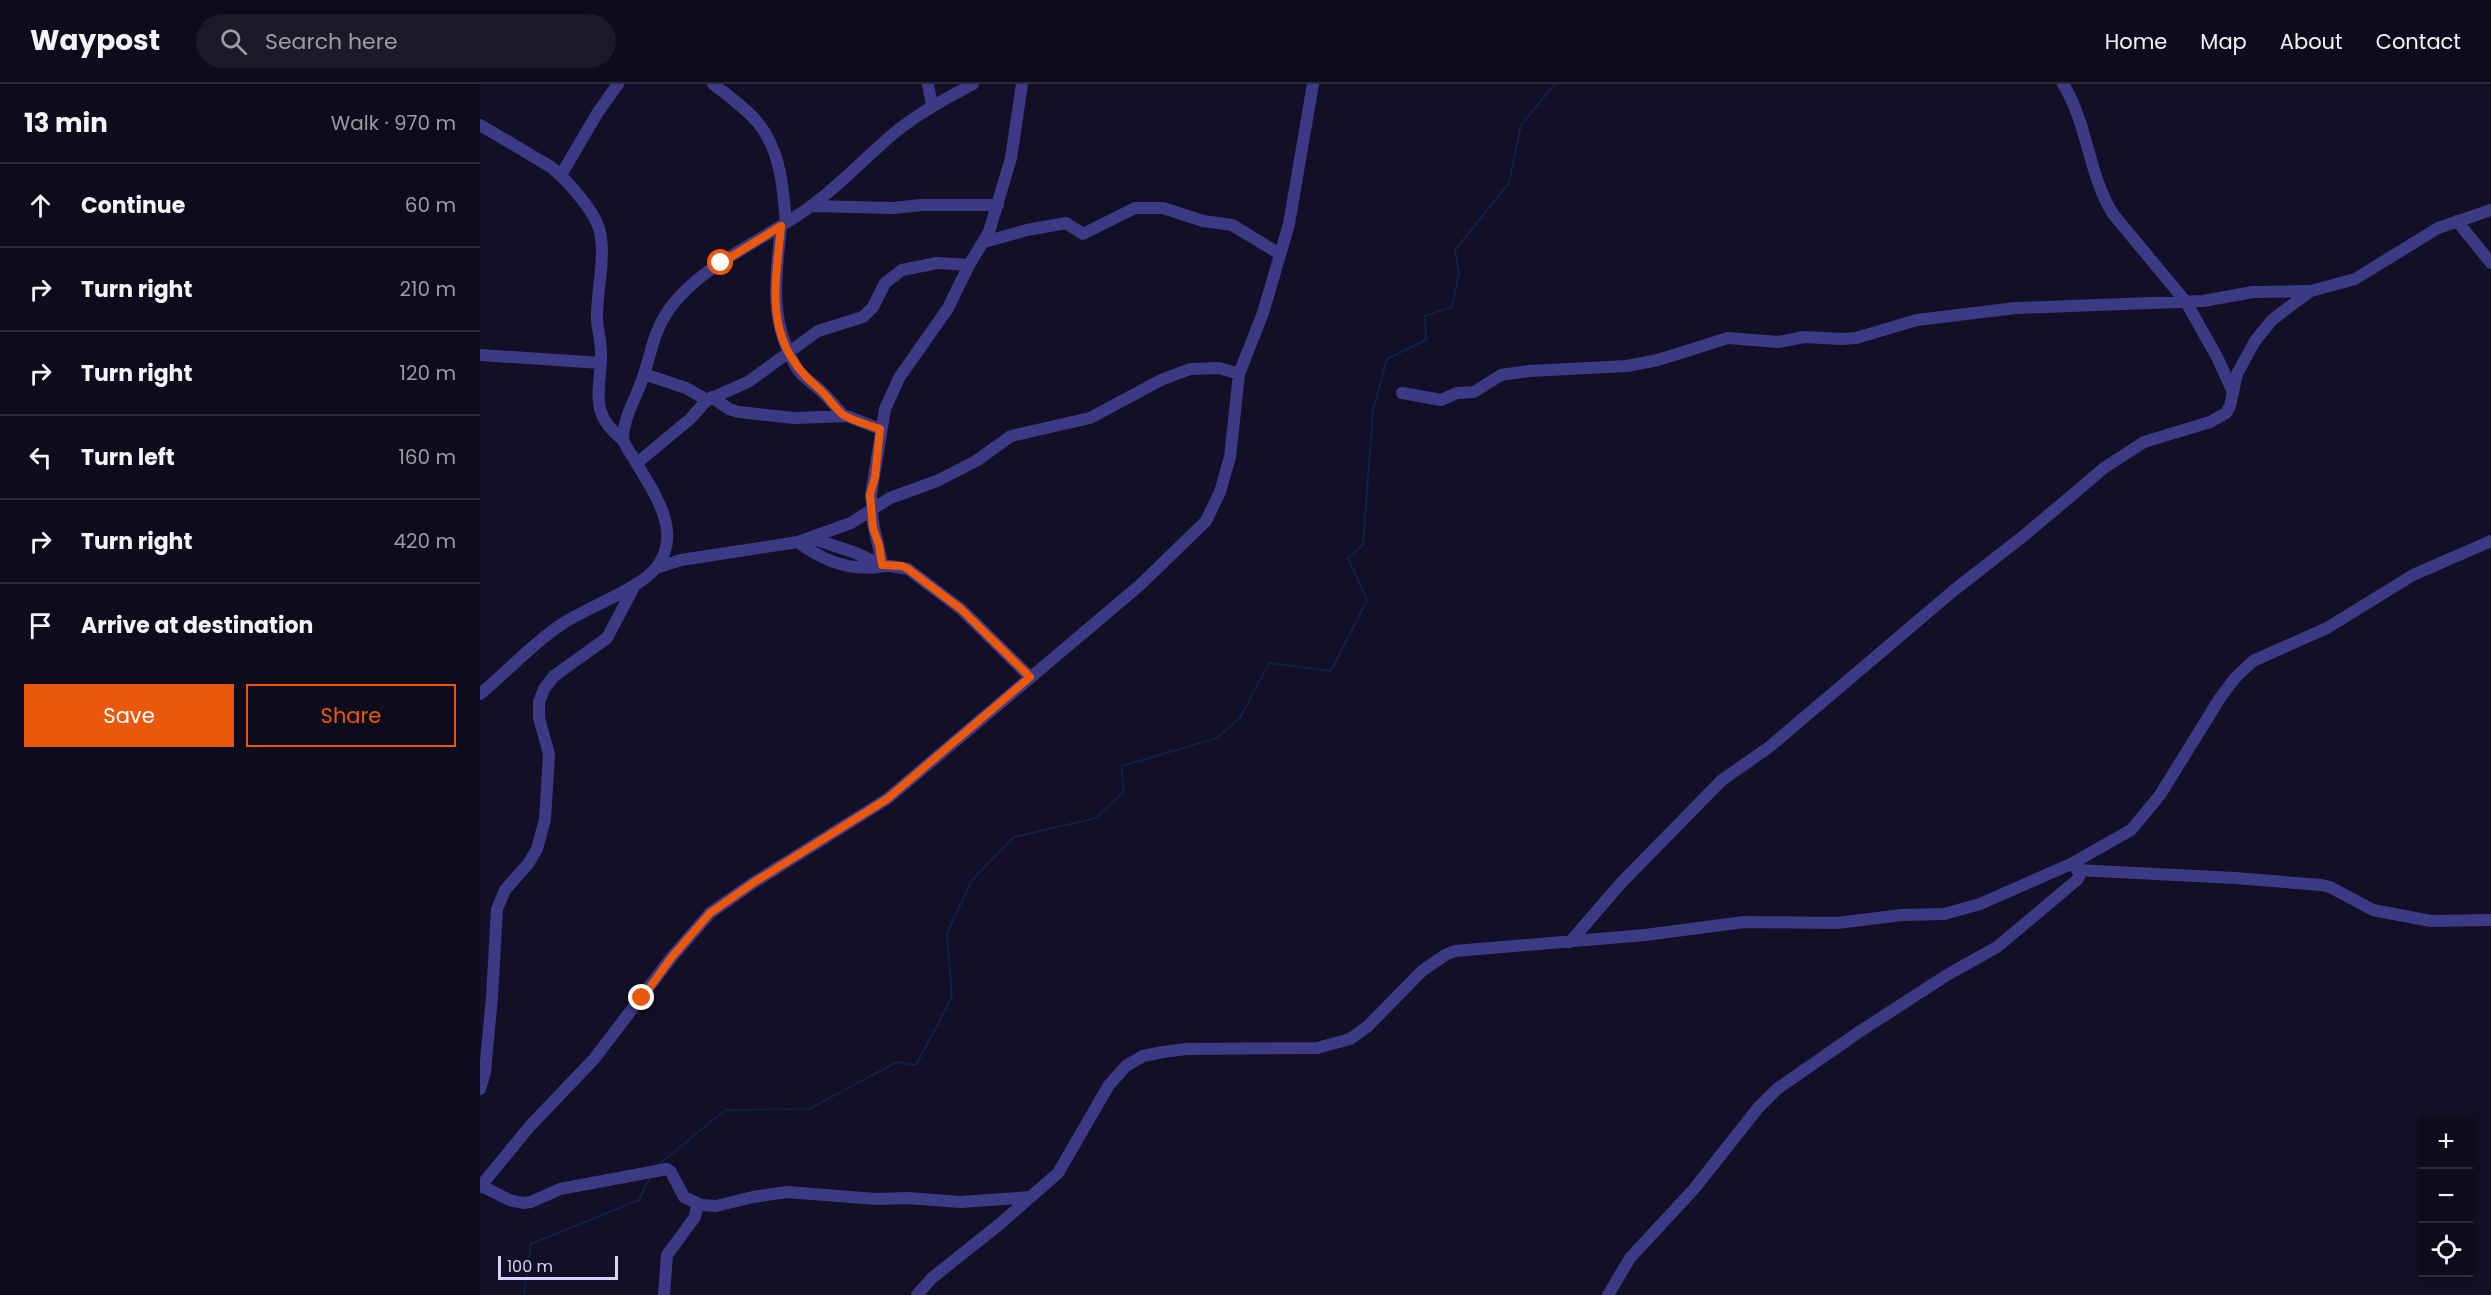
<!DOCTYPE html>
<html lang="en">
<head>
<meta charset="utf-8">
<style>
  :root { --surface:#0e0b1c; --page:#1c1929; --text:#f1f3f6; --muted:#9b9ba3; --line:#2e2b3b; --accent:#ea580c }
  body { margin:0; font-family:Poppins,sans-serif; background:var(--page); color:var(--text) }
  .controls { position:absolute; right:18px; bottom:18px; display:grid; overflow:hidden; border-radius:0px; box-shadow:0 3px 9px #0003 }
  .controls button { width:54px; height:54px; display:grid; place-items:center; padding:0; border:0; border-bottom:2px solid var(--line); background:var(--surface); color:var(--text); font:30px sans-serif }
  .scale { position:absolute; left:18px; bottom:15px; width:120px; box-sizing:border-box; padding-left:6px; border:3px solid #d9d4ff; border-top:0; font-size:16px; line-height:21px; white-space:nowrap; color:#d9d4ff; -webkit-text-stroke:4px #130f26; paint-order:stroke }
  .stop { position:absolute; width:18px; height:18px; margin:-14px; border:4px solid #ea580c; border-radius:50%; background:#fff }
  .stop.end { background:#ea580c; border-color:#fff; box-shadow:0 2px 6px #0008 }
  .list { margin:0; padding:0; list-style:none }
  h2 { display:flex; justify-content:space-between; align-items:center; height:78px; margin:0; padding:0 24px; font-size:26px }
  h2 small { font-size:20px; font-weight:400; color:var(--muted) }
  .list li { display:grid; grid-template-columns:39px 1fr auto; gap:18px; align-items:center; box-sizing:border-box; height:84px; padding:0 24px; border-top:2px solid var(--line) }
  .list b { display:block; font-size:22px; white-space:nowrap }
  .list em { font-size:20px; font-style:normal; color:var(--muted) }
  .actions { display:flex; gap:12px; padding:18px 24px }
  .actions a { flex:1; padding:14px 0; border:2px solid var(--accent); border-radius:0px; text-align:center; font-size:21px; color:var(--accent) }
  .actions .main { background:var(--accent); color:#fff }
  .icon { flex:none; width:33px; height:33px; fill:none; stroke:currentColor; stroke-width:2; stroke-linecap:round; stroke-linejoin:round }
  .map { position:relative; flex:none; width:2011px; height:1211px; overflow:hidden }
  header { display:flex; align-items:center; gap:36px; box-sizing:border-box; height:84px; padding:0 30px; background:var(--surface); border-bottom:2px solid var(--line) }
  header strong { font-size:28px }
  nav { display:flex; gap:33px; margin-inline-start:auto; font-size:21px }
  .search { width:420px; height:54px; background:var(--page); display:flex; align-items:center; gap:15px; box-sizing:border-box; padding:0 21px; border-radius:33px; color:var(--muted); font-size:22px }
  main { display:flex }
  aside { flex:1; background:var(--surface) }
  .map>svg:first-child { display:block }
</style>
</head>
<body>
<header>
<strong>Waypost</strong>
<div class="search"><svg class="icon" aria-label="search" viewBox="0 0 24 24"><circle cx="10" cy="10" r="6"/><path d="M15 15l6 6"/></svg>Search here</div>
<nav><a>Home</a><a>Map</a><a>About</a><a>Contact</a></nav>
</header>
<main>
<aside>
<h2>13 min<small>Walk · 970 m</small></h2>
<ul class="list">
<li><svg class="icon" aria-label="ahead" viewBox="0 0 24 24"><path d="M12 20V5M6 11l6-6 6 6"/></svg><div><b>Continue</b></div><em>60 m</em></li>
<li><svg class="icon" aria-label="right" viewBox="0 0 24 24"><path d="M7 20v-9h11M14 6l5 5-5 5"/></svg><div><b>Turn right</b></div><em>210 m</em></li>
<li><svg class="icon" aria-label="right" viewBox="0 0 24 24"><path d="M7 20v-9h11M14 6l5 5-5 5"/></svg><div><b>Turn right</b></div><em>120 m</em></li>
<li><svg class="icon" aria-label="left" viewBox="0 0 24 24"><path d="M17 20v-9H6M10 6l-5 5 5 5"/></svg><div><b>Turn left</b></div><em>160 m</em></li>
<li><svg class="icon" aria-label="right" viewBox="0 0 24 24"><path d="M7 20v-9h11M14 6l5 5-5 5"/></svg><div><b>Turn right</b></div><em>420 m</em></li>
<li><svg class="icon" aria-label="arrive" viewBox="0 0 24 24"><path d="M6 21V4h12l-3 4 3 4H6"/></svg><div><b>Arrive at destination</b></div></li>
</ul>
<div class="actions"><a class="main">Save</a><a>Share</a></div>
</aside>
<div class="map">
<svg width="2011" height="1211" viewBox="0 0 2011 1211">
  <rect width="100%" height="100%" fill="#130f26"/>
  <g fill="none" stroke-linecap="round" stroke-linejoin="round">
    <path stroke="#0c2248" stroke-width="2" d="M178,1081L245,1026L329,1025L417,978L436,981L472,913L467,849L492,796L534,753L616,734L643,708L642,682L737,654L760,634L789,579L851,587L887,516L868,474L883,461L893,326L907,275L946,256L945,232L972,223L979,189L975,166L1029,99L1041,41L1075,0
      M44,1211L51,1160L159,1116L170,1093"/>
    <path stroke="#3d3a85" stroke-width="12" d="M233,0C249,12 267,25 279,40C301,68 303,105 306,139
      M448,0L452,22
      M1583,0C1608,40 1608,90 1633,130L1706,218L1737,273L1752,306
      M0,41L71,83C87,96 112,124 119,144C127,173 116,207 117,236C118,249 122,261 121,273C120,310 109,329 143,356
      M81,91L118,28L138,0
      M331,122L414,124L441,121H518
      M1977,137L2011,179
      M301,142C296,196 288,237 318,286C323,293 332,299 339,305C348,313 356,323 364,332
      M504,158L547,146L586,139L603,150L655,124H683L723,137L752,141L800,170
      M0,271L121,279
      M164,290L206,304L227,316
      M922,309L961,316L977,309L994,308L1021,291L1049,287L1147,282L1178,276L1248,254L1298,258L1324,253L1362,255L1376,254L1437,236L1536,224L1723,217L1773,208L1830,207
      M232,313L249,325L259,328L314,334L367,332L400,345
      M157,379L210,335L227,316L268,298L338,247L383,233L393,223L405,199L422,186L457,179L489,181
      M393,426L391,411L405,325L419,294L468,224L489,181L509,148L531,74L542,0
      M392,427C392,445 400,462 402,481
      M331,454L376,469L399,480L428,485L481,525L550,593
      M318,458C343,477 373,488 404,482
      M176,484L201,476L318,458L371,439L410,414L457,397L496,377L531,352L610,334L681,296L710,285L739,284L759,290
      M0,610C27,588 50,562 79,542C105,524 158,506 176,484C205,447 171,405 153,373C149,367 143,360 143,353C144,331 157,313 163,293C170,274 172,255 182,237C210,184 285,157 331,122C360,101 385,74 413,50C437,30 465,15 493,0
      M1597,786L1755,794L1841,801L1850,803L1893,826L1951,837L2011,836
      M1090,858L1142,798L1242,696L1288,664L1473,507L1546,450L1624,384L1664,358L1730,338L1746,329L1750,322L1757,290L1775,257L1792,236L1813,220L1831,207L1875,195L1958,144L2011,126
      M0,1005L5,988L12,913L17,825L25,806L48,780L57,765L65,735L69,670L59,634V618L64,605L74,592L127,554L155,501
      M0,1101L29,1116L43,1119L51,1118L80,1105L187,1085L191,1088L204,1113L221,1121L236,1122L273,1113L307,1108L396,1115L427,1114L481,1118L551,1113
      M0,1103L50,1042L114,975L191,874L230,829L273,799L407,715L660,501L726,437L740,408L750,373L759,290L783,229L809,140L833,0
      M184,1211L187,1171L215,1133L217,1121
      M437,1211L452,1194L521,1139L578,1089L629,1001L646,982L663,972L683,968L706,965L837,964L870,955L887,943L942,887L965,871L975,867L1165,851L1264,838L1357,839L1422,831L1464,830L1500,820L1591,780L1651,746L1680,711L1740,614L1755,594L1773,577L1847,544L1933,491L2011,457
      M1128,1211L1150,1174L1214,1105L1278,1024L1297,1005L1379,948L1467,891L1517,863L1597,796L1602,787"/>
  </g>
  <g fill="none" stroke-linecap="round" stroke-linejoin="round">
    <path stroke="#ea580c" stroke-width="8" d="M162,914L191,874L230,829L273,799L407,715L550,593L481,525L428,485L422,482L402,481L399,461L393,444L390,411L395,393L400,345C391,342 368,335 362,330C353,322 347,311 337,303C283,257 295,205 301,142L241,179"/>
  </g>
</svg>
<div class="controls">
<button>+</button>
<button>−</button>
<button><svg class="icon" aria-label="locate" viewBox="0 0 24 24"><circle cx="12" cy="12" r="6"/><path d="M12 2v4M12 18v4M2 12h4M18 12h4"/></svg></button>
</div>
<div class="scale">100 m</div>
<div class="stop" style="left:241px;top:179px"></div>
<div class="stop end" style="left:162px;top:914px"></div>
</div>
</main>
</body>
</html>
